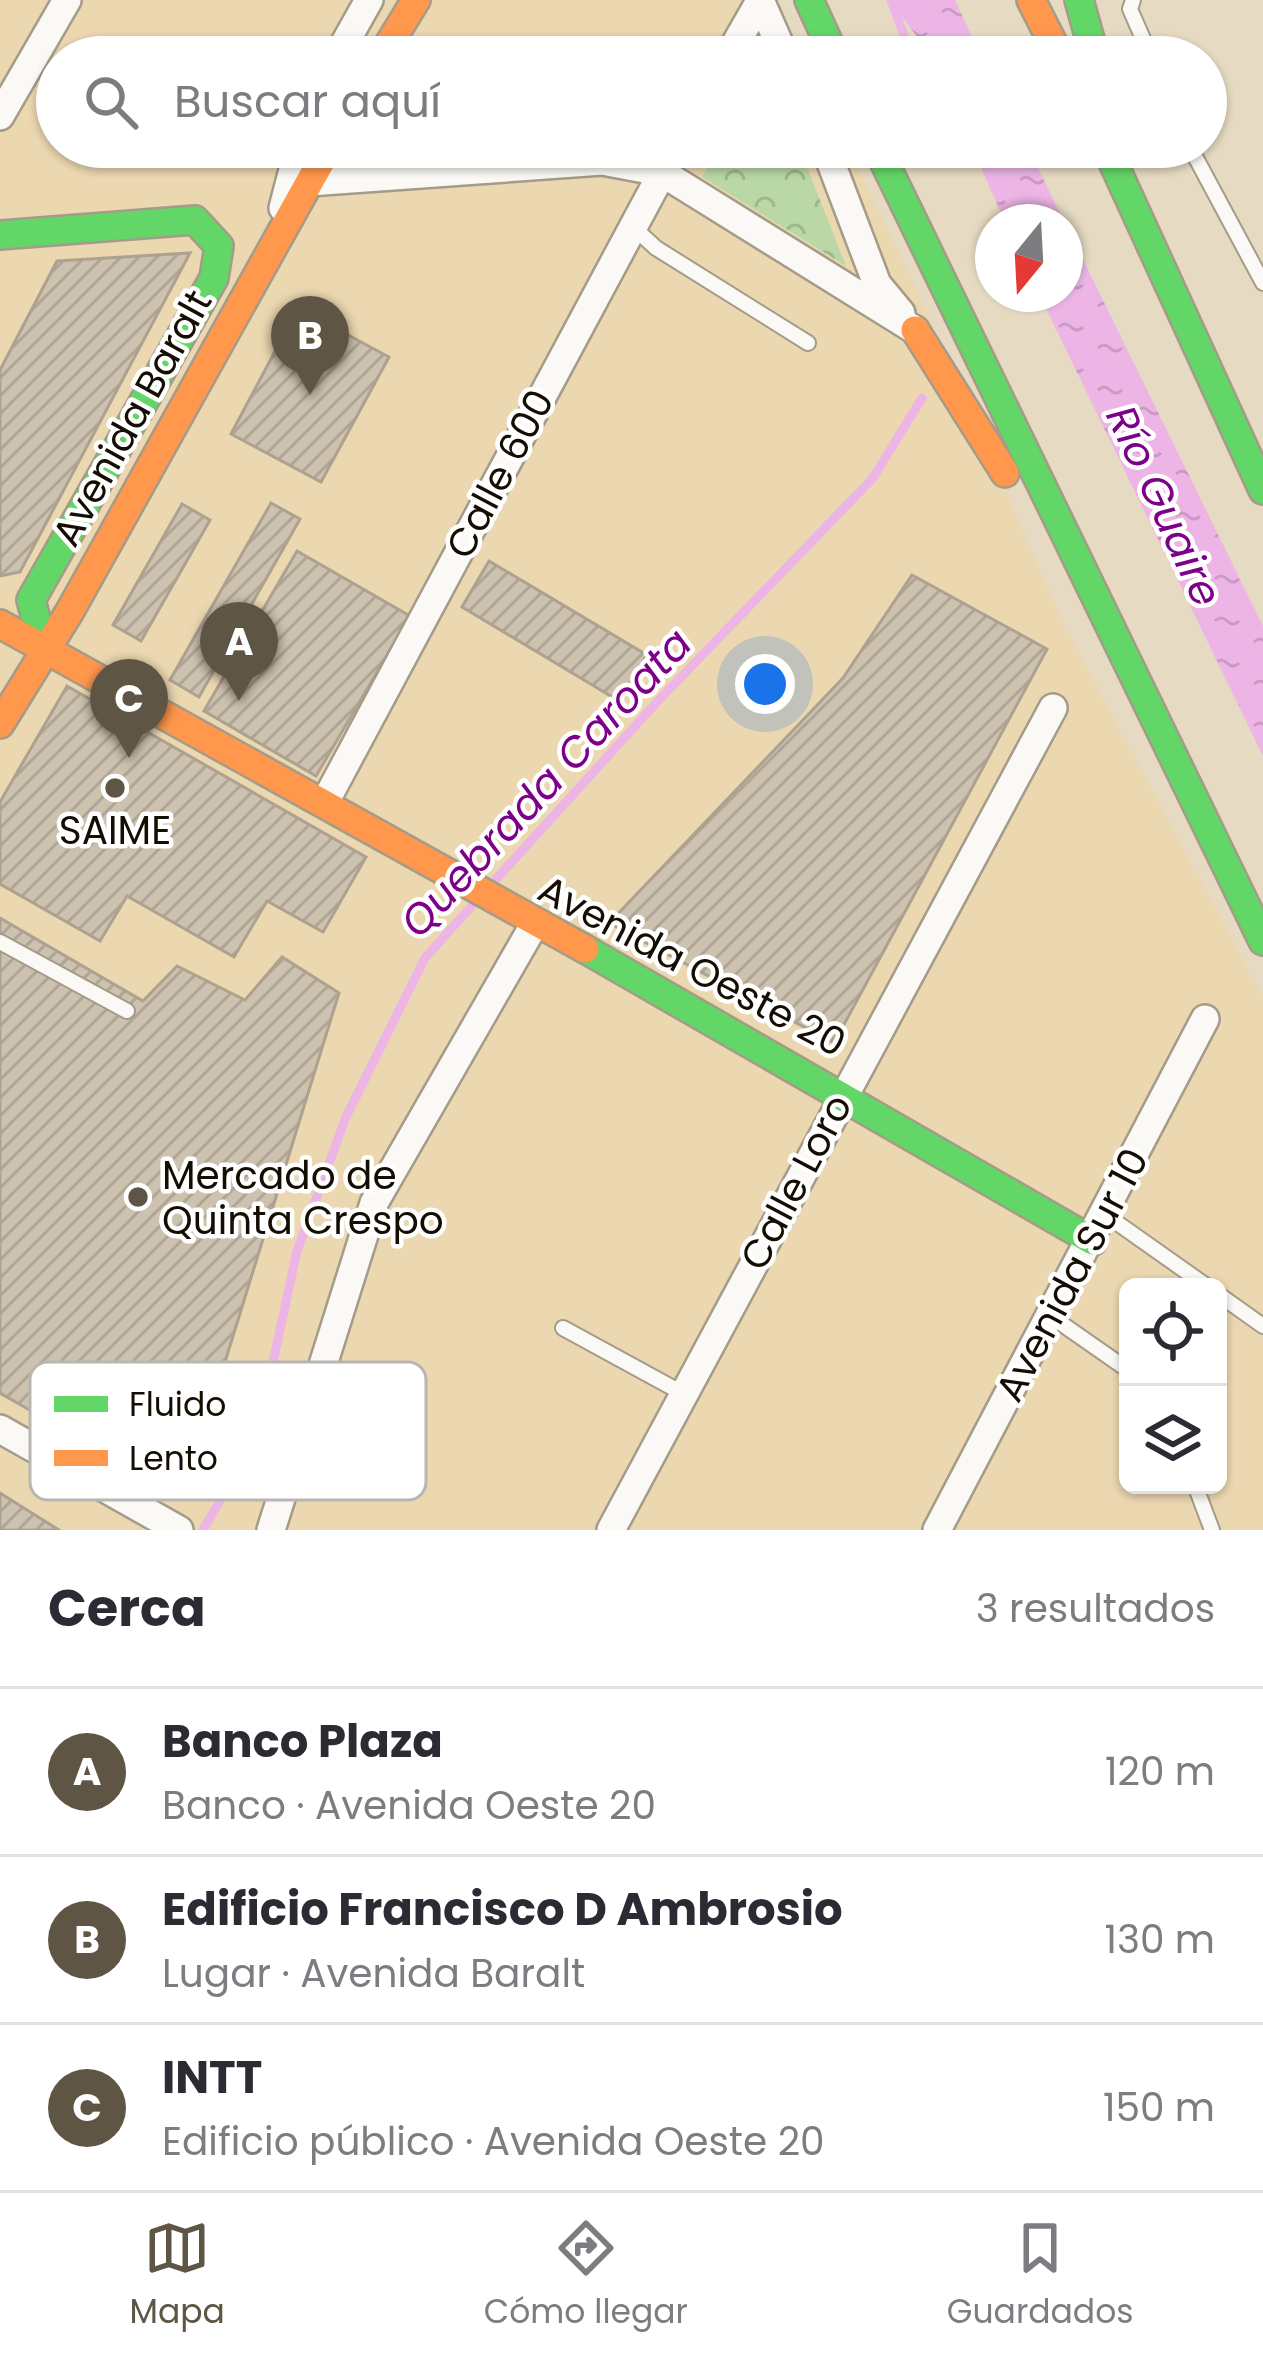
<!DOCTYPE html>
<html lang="es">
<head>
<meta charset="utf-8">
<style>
  :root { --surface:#fff; --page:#f7f7f7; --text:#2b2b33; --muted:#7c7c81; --line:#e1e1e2; --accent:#5e5545 }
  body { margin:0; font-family:Poppins,sans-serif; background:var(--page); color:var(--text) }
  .controls { position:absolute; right:36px; bottom:36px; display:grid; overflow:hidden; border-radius:18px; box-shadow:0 3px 9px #0004 }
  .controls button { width:108px; height:108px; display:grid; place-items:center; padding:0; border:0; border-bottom:3px solid var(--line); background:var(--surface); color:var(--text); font:60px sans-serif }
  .compass { position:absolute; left:975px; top:204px; width:108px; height:108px; border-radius:50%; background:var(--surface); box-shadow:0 3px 9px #0004; rotate:198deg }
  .you { position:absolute; left:765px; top:684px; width:42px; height:42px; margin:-30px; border:9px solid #fff; border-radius:50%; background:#1a73e8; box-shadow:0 0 0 18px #1a73e833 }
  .badge { display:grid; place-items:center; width:78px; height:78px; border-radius:50%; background:var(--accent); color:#fff; font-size:39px; font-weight:700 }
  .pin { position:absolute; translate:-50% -99px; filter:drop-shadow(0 3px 6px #0008) }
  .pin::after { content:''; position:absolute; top:63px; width:42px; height:36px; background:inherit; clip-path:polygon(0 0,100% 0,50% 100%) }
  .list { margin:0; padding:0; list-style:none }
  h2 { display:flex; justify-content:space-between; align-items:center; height:156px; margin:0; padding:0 48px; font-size:51px }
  h2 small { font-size:39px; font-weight:400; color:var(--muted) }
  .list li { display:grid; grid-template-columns:78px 1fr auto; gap:36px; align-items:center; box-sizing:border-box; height:168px; padding:0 48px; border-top:3px solid var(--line) }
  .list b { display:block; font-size:45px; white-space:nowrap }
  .list p { margin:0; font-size:39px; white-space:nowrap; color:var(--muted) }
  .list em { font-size:39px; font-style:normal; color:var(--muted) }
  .icon { flex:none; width:66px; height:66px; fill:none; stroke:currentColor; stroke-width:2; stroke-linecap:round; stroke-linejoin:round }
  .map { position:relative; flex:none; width:1263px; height:1530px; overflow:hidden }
  .search { position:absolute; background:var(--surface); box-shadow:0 3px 9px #0004; left:36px; right:36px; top:36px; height:132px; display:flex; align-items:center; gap:30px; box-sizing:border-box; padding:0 42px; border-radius:66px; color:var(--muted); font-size:45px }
  .sheet { height:660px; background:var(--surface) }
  nav { display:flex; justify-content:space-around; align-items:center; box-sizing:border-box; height:168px; border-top:3px solid var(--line); background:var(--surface); font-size:33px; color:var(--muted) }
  nav a { display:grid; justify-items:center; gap:6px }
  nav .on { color:var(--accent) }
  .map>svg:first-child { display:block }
</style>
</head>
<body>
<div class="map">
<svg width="1263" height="1530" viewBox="0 0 1263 1530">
  <defs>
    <pattern id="forest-crowns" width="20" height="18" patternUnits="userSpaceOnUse" patternTransform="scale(3)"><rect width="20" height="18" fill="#b9d8a6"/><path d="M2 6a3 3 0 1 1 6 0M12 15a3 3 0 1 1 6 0" fill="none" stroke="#9eb88d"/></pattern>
    <pattern id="water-ripples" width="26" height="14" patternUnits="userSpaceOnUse" patternTransform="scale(3)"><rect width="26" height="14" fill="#ecb5e6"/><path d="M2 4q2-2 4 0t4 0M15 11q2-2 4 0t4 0" fill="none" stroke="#ca9ac4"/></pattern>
    <pattern id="building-hatch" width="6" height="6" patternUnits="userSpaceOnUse" patternTransform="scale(3)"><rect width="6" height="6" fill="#cdc1af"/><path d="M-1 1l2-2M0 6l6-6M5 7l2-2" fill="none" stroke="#afa595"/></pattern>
  </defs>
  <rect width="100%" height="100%" fill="#e6dac2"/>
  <path fill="#ebd7b0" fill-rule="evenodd" d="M0,0H776L804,57H57V147H848L924,305L1066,629L1263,997V1530H0ZM1128,1287H1218V1485H1128Z"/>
  <path fill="url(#forest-crowns)" d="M718,147H799L846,266L702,177Z"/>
  <path fill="url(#water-ripples)" d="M890,0H955L981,57H932Z
    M972,147H1028L1064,222H1005Z
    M1065,223L1263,626V756L1039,294H1065Z"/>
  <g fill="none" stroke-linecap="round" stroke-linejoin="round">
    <path stroke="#ecb5e6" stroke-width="9" d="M891,0L912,57
      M488,888L657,702L873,478L922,398
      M203,1530L257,1437L297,1251L346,1117L425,958L477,900"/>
  </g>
  <path fill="url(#building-hatch)" stroke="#ada190" stroke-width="3" d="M190,253L20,572L0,576V370L57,261Z
    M298,308L389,357L321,482L231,434Z
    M271,503L300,519L199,697L170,680Z
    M182,504L210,520L141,641L113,625Z
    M297,551L410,616L316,776L204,711Z
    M489,561L647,655L619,701L462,607Z
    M912,575L1047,649L834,1043L609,923L843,678Z
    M67,686L366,857L323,932L267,901L234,957L127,896L100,941L0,884V802Z
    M0,918L143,1001L177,966L245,1000L282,957L339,993L183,1498L0,1393Z
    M0,1493L59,1530H0Z"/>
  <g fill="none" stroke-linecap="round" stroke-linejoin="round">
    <g stroke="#a49b89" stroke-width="18">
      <path id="lane" d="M1133,0L1130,9L1151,57
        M1190,147L1263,283
        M632,226L656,248L808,343
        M0,942L127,1011
        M1106,1215L1208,1287
        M1218,1294L1263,1326
        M1052,1317L1128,1370
        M563,1328L684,1394
        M1195,1485L1212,1530"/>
    </g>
    <g stroke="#a49b89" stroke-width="32">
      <path id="street" d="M760,0L785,57
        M337,57L369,0
        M728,57L760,1
        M0,116L67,0
        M825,147L877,284L901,313
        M309,182L602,161L661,172L915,330
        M283,208L299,147
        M325,802L676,147
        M0,1429L179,1530
        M271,1530L374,1203L534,925
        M611,1530L1053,708
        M937,1530L1205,1019"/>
    </g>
    <g stroke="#a49b89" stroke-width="32">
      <path id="fast" d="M809,0L835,57
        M1079,0L1095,57
        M877,147L1263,941
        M1106,147L1263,490
        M0,235L195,220L219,246L214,278L31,600L44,649
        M585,949L1093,1241"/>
    </g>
    <g stroke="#a49b89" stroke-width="32">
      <path id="slow" d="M1031,0L1060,57
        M381,57L416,0
        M915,330L1005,473
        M0,624L585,949
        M0,724L70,611L329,147"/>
    </g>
    <use href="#lane" stroke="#fbf9f6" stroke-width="14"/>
    <use href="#street" stroke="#fbf9f6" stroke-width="27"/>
    <use href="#fast" stroke="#63d668" stroke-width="27"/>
    <use href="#slow" stroke="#ff974d" stroke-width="27"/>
  </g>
  <g fill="#5e5545" stroke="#fff" stroke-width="4.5">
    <circle cx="115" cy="788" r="12"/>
    <circle cx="138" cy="1197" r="12"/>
  </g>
  <g text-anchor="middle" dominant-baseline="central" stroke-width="9" stroke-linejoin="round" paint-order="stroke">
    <g font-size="39" fill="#140d01" stroke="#fff">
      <text transform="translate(132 418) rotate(-61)">Avenida Baralt</text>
      <text transform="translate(500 474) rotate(-62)">Calle 600</text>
      <text transform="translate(692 966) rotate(28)">Avenida Oeste 20</text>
      <text transform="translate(796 1182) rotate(-62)">Calle Loro</text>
      <text transform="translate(1072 1275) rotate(-62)">Avenida Sur 10</text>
    </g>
    <g font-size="39" fill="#140d01" stroke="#fff">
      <text x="115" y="830">SAIME</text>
      <text x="162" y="1175" text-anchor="start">Mercado de<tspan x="162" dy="45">Quinta Crespo</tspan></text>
    </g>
    <g font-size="42" font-style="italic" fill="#7c0089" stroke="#fff">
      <text transform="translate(1164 506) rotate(65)">Río Guaire</text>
      <text transform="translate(546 783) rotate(-47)">Quebrada Caroata</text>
    </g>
  </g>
  <rect x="30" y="1362" width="396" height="138" rx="18" fill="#fff" stroke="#b8b6b3" stroke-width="3"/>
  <rect x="54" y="1396" width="54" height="16" fill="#63d668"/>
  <rect x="54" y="1450" width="54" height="16" fill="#ff974d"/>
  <g font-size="33" fill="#140d01">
    <text x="129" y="1416">Fluido</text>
    <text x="129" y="1470">Lento</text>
  </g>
</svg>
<div class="controls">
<button><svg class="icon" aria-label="locate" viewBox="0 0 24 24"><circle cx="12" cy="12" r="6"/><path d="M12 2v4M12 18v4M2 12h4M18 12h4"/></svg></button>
<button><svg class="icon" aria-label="layers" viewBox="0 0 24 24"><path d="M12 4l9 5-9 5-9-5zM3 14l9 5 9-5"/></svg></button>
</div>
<svg class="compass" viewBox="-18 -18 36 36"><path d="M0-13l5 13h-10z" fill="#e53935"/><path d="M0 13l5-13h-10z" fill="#7c7c81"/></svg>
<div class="you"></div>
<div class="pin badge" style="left:239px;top:701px">A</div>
<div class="pin badge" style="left:310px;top:395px">B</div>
<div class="pin badge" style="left:129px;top:758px">C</div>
<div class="search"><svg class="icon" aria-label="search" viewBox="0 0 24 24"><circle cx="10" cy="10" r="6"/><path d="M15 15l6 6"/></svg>Buscar aquí</div>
</div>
<section class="sheet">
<h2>Cerca<small>3 resultados</small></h2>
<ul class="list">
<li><span class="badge">A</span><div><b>Banco Plaza</b><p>Banco · Avenida Oeste 20</p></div><em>120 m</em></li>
<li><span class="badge">B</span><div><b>Edificio Francisco D Ambrosio</b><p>Lugar · Avenida Baralt</p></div><em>130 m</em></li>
<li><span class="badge">C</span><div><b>INTT</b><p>Edificio público · Avenida Oeste 20</p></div><em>150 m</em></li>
</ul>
</section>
<nav>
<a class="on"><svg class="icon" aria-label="map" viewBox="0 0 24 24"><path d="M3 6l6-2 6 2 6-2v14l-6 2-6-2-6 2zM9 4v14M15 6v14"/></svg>Mapa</a>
<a><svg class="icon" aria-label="directions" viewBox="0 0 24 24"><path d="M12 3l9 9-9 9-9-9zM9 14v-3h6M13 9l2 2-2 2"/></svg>Cómo llegar</a>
<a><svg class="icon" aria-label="saved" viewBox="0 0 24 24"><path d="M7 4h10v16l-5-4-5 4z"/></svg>Guardados</a>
</nav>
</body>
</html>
